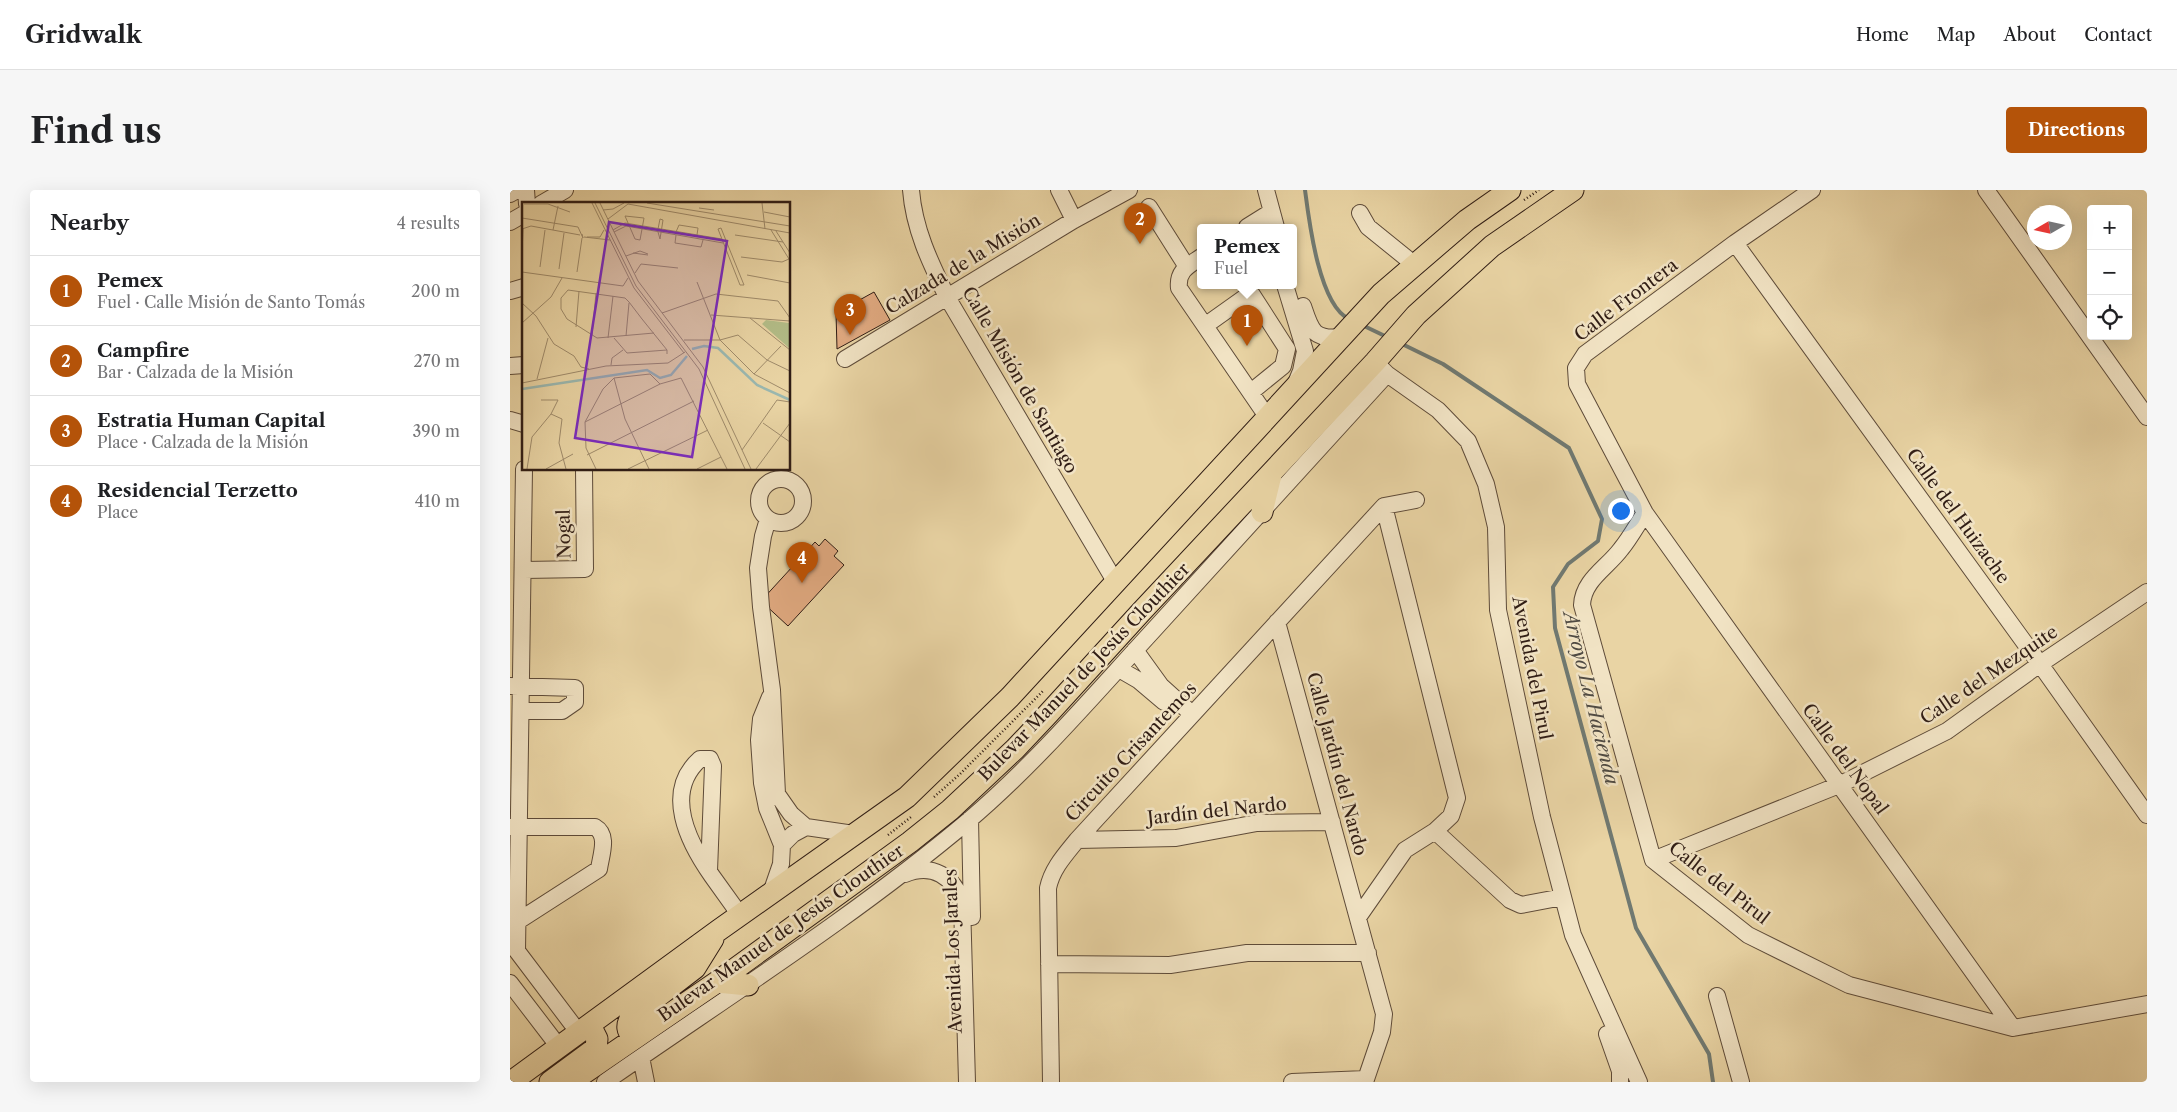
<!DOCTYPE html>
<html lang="en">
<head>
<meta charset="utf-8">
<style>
  :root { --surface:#fff; --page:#f6f6f6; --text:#202124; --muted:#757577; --line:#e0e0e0; --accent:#b45309 }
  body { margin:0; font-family:"Libre Caslon Text",serif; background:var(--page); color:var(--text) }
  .controls { position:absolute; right:15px; top:15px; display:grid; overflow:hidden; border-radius:5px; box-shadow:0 5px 20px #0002 }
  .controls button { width:45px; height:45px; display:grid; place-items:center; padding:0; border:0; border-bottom:1px solid var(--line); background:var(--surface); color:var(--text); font:25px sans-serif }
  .compass { position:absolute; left:1517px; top:15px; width:45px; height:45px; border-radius:50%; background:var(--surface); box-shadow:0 5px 20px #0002; rotate:261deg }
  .you { position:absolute; left:1110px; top:320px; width:18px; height:18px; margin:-12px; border:4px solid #fff; border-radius:50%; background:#1a73e8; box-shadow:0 0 0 8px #1a73e833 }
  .badge { display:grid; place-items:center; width:32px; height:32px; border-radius:50%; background:var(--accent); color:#fff; font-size:16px; font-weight:700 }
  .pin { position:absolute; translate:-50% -41px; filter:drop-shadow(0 1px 2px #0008) }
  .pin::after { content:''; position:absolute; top:26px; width:18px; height:15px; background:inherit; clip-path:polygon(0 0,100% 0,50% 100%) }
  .popup { position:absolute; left:687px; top:34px; width:100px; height:65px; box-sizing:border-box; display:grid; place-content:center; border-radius:5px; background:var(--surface); filter:drop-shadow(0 1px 4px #0005); font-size:16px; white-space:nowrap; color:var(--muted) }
  .popup b { font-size:19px; color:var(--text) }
  .popup::after { content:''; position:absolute; left:50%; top:100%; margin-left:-10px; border:10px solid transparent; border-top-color:var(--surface) }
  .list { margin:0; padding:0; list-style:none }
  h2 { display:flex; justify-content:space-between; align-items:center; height:65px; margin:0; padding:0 20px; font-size:21px }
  h2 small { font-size:16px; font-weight:400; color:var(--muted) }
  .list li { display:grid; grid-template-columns:32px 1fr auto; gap:15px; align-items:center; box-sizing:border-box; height:70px; padding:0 20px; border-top:1px solid var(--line) }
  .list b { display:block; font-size:19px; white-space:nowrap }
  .list p { margin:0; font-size:16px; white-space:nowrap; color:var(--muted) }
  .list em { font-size:16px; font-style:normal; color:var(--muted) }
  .icon { flex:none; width:28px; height:28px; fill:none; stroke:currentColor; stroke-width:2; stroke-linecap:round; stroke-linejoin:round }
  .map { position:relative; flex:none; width:1637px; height:892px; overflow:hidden; border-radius:5px }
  header { display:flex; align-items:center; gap:30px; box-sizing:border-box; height:70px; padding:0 25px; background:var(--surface); border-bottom:1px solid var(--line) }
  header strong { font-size:24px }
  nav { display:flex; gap:28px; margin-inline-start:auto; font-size:18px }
  .intro { display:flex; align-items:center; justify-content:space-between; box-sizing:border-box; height:120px; padding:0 30px }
  h1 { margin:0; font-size:35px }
  .button { padding:12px 22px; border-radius:5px; background:var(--accent); color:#fff; font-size:18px; font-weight:700 }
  main { display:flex; gap:30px; padding:0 30px }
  aside { flex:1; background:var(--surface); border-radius:5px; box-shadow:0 5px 20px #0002 }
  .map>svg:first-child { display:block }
</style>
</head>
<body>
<header>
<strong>Gridwalk</strong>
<nav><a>Home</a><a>Map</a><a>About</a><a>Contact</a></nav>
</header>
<div class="intro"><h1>Find us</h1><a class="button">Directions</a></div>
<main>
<aside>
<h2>Nearby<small>4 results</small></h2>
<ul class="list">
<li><span class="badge">1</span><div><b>Pemex</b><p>Fuel · Calle Misión de Santo Tomás</p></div><em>200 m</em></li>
<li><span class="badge">2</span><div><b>Campfire</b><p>Bar · Calzada de la Misión</p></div><em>270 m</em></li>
<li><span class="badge">3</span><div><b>Estratia Human Capital</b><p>Place · Calzada de la Misión</p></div><em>390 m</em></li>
<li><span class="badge">4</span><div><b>Residencial Terzetto</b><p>Place</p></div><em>410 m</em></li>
</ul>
</aside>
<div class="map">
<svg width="1637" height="892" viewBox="0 0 1637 892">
  <rect width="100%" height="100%" fill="#e9d4a4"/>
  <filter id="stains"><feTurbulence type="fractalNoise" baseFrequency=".004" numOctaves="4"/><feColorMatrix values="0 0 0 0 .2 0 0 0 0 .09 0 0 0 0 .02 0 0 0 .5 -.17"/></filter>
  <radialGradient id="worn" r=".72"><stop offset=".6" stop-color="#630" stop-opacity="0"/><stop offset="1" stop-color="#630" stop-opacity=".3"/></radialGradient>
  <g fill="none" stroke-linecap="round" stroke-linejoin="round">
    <path stroke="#707971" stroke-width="4" d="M795,0C799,31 809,115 839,129
      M852,135L877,147
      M890,153L933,174L1059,258L1092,329L1088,351L1058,374L1043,397L1045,438L1126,738L1199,864L1203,892"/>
  </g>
  <path fill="#e1aa81" stroke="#301d15" d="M364,102L380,130L327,159L326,123Z
    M315,349L328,361L324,366L334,375L278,436L251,411L305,352L309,356Z"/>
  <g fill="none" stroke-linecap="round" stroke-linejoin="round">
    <g stroke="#5e4b39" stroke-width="18">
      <path id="minor" d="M16,0L17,14
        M401,0C404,39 420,72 437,107L606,393
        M549,0L564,30
        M756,0L766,37
        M1302,0L1225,53L1075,164L1066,178L1067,194L1135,323L1503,838
        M1476,0L1637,227
        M0,4L7,0
        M31,14L55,0
        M639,17L677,77
        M850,23L858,37L905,75
        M0,32L14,24
        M737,37L761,22
        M1225,53L1530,474L1637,625
        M691,67C678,76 667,81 669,98L758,228
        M775,95L795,161L791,181L786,193
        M0,101L14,97
        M793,116C801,140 803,150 831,147
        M696,135L741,103L777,159L773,176L741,202
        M335,169L564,30L619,0
        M0,176L14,175
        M871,178L877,184L928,220L958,251L976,294L986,337L988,420L1032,627L1063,745L1129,892
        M0,230L14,234
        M14,279L7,761L69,843
        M249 311a22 22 0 1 1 44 0a22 22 0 1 1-44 0Z
        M1135,323C1127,335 1120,348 1111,359C1097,378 1073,390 1072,415L1143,670L1238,745L1339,795L1503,838L1637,814
        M258,329L253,346L248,378L251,417L262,500L267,604L281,624L296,637L344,644
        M14,380L75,379L74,279
        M767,432L874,824L872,842L855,892
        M625,460L651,496L682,524
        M609,479L628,490L654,512
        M0,496L65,498V512L52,521H12
        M260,507L251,529L249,550L252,593L257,618L272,655L271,674L261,703
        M460,629L462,727
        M0,637H85C99,645 91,665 89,679L2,735
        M925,641L1000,710L1011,715L1053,707
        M567,650L666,648L747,633L822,632
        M272,655L283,644L296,637
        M1143,670L1329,595L1437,541L1530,474L1637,402
        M199,681L203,576L200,569H190C153,602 178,652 202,686L230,725
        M395,684C422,673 444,686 452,713L457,892
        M849,726L895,660L925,641L941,626L947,608L874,316
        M539,774L660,775L737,763H858
        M0,793L49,857
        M1207,806L1231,892
        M1097,844L1110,881V892
        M131,867L136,892
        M95,892C217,807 344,727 458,631C524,575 582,507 640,444C719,357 798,271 877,184
        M541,892L538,698C542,679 554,666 567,650L874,316L906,310
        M782,892L856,889"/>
    </g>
    <g stroke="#301d15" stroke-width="23">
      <path id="major" d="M752,322L761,285
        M207,792L238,795
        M123,848C117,840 116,836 121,827L185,778L203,749
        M1,892L209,740L397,607L500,507L871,104L957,30L1000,0
        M40,892L86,858L87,849L80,835
        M61,892L207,792L400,652L440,620L505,559L538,524L631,422L865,172L906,125L982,56L1063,0"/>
    </g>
    <path stroke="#301d15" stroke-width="2.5" stroke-dasharray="1 2.5" stroke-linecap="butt" d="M1014,10L1029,0
      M424,607L450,584L533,501
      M378,645L401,627"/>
    <use href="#minor" stroke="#f1e3c4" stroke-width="16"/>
    <use href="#major" stroke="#e9d4a4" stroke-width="21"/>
  </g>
  <g text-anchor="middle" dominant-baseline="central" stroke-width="5" stroke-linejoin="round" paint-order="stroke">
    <g font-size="18" fill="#301d15" stroke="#f1e3c4">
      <text transform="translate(453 74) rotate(-31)">Calzada de la Misión</text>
      <text transform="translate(1116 110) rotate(-37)">Calle Frontera</text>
      <text transform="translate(510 190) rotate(60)">Calle Misión de Santiago</text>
      <text transform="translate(1448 326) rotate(54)">Calle del Huizache</text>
      <text transform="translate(54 344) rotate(-91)">Nogal</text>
      <text transform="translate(1022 478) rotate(79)">Avenida del Pirul</text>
      <text transform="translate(574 482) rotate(-46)">Bulevar Manuel de Jesús Clouthier</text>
      <text transform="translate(1479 485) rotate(-34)">Calle del Mezquite</text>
      <text transform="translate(621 562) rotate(-47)">Circuito Crisantemos</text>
      <text transform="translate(1335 569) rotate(54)">Calle del Nopal</text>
      <text transform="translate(827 574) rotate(75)">Calle Jardín del Nardo</text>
      <text transform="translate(707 621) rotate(-6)">Jardín del Nardo</text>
      <text transform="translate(1209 693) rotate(38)">Calle del Pirul</text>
      <text transform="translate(271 743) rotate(-35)">Bulevar Manuel de Jesús Clouthier</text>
      <text transform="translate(443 761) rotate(-92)">Avenida Los Jarales</text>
    </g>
    <g font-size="19" font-style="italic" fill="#504b43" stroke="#f1e3c4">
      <text transform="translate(1081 508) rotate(76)">Arroyo La Hacienda</text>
    </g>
  </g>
  <g transform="translate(12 12)">
    <rect width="268" height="268" fill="#e9d4a4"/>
    <path d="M244,118L267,121V146L240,122Z" fill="#b3bd88"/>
    <path fill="none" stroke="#9ab7af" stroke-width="2.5" d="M170,147L182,144L196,146L235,183L268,198M0,187L125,168L138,176L149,173L165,154"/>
    <path fill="none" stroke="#9f8b6b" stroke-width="1" d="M70,1L112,86L162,151M73,1L114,84L177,167L223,267M78,1L116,79L181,165L229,267M125,1L268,24M240,1L243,27M2,2H26L48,10M177,6L192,8M81,8L91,7L102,1M242,10L268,15M103,14L122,16L118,38L113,37ZM0,16L56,25L61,36L60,32M86,17L106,2L268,31M199,26L205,41L222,83H218L196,27ZM0,27L9,24L58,33M31,28L36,4M91,28L103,21L200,37M249,28L267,57M254,29L268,51M92,30L104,24L201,41M136,30L138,37L141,18L138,17L136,27M154,30L157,23L176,26L175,33M154,33L153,41L179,45L181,38M213,33L261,40M62,35L88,38M65,35H78L82,28M111,51L126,53M0,52L1,27M104,54L118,49L126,52M219,55L260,60L267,57M18,65L23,28M37,67L42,31M0,70L101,84L106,76M55,70L60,36M113,71L119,62L156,66M225,73L268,81M175,80L198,138L232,172L268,191M0,101L14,114L32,142L52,154L59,165L67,167M140,111L194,92L256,99L268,116M189,113L268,119M228,116L268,148M0,121L29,95L40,76M54,125L57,89M132,131L75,136L45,117L39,107V96L46,88L103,96L107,100L120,117L145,148V152M70,133L74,91M104,134L107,101M86,136L91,94M92,136L105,151L145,148M162,138H198L216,133L245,158L268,169M89,163L90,156L101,148M232,172L259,144M92,176L103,217L127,267M15,177L26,136M0,181L84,164L146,161L163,150M19,198H36L29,212M63,220L138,182L159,176L205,267M241,221L268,240M220,248L255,198L268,200M65,253L172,199M5,267L10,235L29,212L40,217L37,241L44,267M24,267L51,252M74,267L64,246L63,220L81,187L92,176L128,172L138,182M106,267L186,228M175,267L199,255M234,267L268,221"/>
    <path fill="#7b2cbf" fill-opacity="0.15" stroke="#7b2cbf" stroke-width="2.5" d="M87,20L205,39L170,255L53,236Z"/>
    <rect width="268" height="268" fill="none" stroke="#301d15" stroke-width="2.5"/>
  </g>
  <rect width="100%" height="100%" filter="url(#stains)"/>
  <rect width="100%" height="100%" fill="url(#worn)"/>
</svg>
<div class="controls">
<button>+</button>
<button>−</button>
<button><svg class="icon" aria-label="locate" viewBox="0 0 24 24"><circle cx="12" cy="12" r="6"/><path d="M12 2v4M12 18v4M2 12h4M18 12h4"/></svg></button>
</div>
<svg class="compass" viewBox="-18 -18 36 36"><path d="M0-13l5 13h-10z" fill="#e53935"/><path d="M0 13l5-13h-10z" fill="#757577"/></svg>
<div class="you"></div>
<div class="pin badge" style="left:737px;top:156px">1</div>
<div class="popup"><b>Pemex</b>Fuel</div>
<div class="pin badge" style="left:630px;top:54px">2</div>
<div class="pin badge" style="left:340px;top:145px">3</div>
<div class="pin badge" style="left:292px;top:393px">4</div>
</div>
</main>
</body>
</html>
